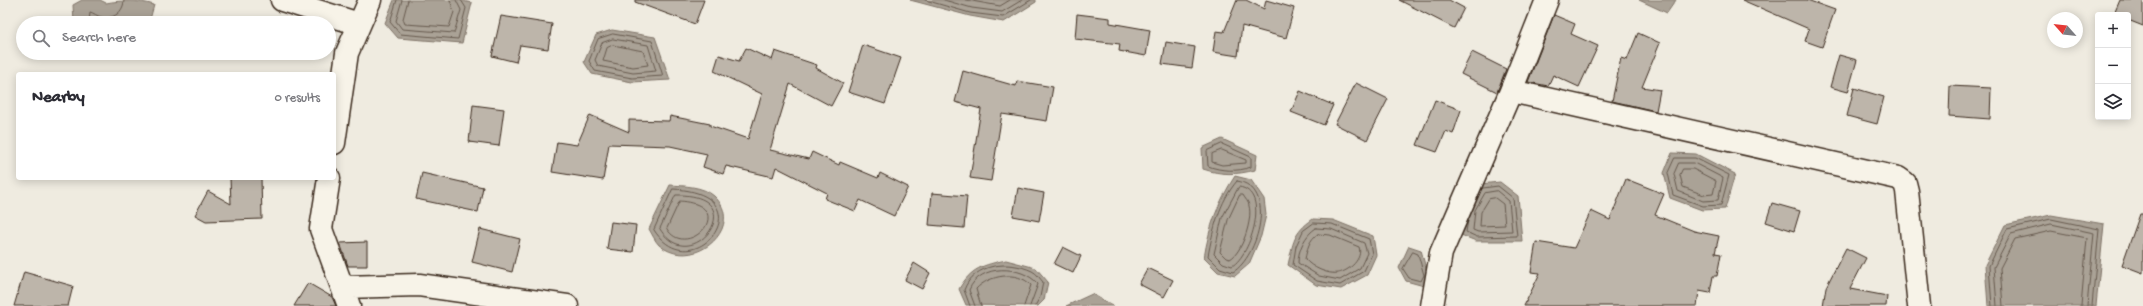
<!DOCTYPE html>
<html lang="en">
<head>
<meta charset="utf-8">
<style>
  :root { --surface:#fff; --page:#f7f7f7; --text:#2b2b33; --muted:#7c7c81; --line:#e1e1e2 }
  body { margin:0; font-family:"Gochi Hand",sans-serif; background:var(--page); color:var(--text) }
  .controls { position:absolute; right:12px; top:12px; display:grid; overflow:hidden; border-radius:4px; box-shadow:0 2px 10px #0003 }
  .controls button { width:36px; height:36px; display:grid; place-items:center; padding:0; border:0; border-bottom:1px solid var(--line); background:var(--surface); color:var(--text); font:20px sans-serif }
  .compass { position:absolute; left:2047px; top:12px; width:36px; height:36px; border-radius:50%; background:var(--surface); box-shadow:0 2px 10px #0003; rotate:297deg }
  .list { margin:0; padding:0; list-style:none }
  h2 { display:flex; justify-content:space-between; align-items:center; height:52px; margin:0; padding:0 16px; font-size:17px }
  h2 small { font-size:13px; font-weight:400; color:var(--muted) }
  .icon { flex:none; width:22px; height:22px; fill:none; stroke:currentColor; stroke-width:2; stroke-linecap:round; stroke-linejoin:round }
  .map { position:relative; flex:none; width:2143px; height:306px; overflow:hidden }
  .search { position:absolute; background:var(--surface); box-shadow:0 2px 10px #0003; left:16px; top:16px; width:320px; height:44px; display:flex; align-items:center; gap:10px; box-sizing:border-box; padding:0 14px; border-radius:22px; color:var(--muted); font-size:15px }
  .panel { position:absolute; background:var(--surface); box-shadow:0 2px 10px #0003; left:16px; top:72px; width:320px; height:108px; border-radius:4px }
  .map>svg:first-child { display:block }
</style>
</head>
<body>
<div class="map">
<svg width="2143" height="306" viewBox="0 0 2143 306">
  <rect width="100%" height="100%" fill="#efebe0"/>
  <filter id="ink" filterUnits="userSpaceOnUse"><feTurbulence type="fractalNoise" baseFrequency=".025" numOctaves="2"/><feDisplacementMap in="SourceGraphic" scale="8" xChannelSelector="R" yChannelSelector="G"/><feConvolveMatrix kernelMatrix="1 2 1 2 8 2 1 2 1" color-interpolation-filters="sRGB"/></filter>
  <g filter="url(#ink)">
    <path fill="#aaa296" stroke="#7e7266" d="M82,0H100L106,3C122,0 138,0 154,5L149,23H74L73,5Z
      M394,0H458L472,3L462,43L398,38L385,23Z
      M910,0H1036V2L1004,22L970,16Z
      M1639,0H1676L1667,13Z
      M612,30L655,37L670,80L632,82L592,74L584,62L596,35Z
      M1222,139L1257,155L1255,170C1237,175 1221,175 1203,169L1202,148Z
      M1672,153L1696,154L1735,174L1725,209L1702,210L1670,198L1664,173Z
      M1235,176L1251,180L1264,199L1266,215L1261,236L1249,264L1235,276L1218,272L1204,258C1209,227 1218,202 1235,176Z
      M1500,182L1518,196L1522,241H1476L1461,235L1467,206L1480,184Z
      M670,185C684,186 703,186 714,196C747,226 694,274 659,245C655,241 652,234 649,229Z
      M2051,215L2104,224L2096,306H1988L1985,265L2005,225Z
      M1313,219L1333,220L1373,236L1376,255L1367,275L1341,289L1316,285L1288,265C1293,243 1293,233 1313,219Z
      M1409,246L1421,250L1428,276L1424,286L1406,281L1399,268Z
      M1006,260L1036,268L1048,282L1044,300L1038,306L966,305L959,289C971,268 983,265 1006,260Z
      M1092,294L1113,306H1066Z"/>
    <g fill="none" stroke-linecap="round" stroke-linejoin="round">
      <path stroke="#675a4e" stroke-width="1" d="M397,0L390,22L400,34L458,39L466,8L461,0
        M402,0L396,21L402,29L454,33L461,10L456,0
        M408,0L403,19L405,24L449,27L454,12L450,0
        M925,0L970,13L1003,17L1031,0
        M944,0L972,8L1002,12L1022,0
        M966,0L1000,6L1010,0
        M89,23L90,12C94,13 97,16 101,17C113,20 124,12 124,0
        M613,34L652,41L663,76L632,78L595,71L589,61L598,39Z
        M613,39L648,45L656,71L633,73L598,66L595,60L602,43Z
        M613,45L643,51L648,65L633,67L603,61L607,48Z
        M1222,144L1251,157V167C1238,172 1221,171 1208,166L1207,151Z
        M1222,150L1246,160V163L1222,165L1212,162V154Z
        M1675,158H1695L1729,175L1721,205L1703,206L1673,195L1668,173Z
        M1679,163H1694L1723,178L1718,200L1703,201L1678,191L1674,174Z
        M1683,169H1693L1716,181L1713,194L1704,195L1683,187L1680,175Z
        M1237,181C1278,187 1258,257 1233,272L1220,268L1208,256C1213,230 1219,202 1237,181Z
        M1239,187C1271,191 1251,255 1232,266L1223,263L1214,254L1222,218Z
        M673,189C769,193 693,291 654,230Z
        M1497,191L1509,201L1512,231L1478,232L1473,230L1475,210L1485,193Z
        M676,195C756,193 692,281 660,229Z
        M1240,195H1243C1245,199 1249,202 1249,206C1253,219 1242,253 1230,259L1226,258L1220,252L1228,220Z
        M1495,198L1503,204L1505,225L1480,226L1481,212L1489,199Z
        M680,201C741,205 687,262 667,229Z
        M1468,220L1466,232L1477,237L1517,236L1513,198L1498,186L1483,188L1481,190
        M1314,223L1332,224L1369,239L1372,254L1364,271L1340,285L1317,281L1293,265L1296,246L1303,231Z
        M1316,228L1331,229L1364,243L1367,253L1360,268L1340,280L1319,276L1298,263C1298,250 1305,235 1316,228Z
        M1318,234L1330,235L1359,247C1363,258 1350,271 1338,273C1328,275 1311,267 1305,259C1307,250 1309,239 1318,234Z
        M1413,252L1418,254L1424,275L1421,281L1409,278L1403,269Z
        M970,306L964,290C974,263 1009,260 1032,271C1037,273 1040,279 1043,282L1040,297L1035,306
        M975,306L969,290C980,263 1022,265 1038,284L1030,306
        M981,306L976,289C989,275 1017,270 1031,285L1024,306
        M1992,306L1989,266L2007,229L2051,219L2099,229L2092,306
        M1997,306L1994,267L2011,234L2051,224L2094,233L2087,306
        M2003,306L2000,268L2015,239L2051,231L2087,238L2081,306"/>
    </g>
    <path fill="#bdb5aa" stroke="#3b2a1e" d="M635,0H704L695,24L635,2Z
      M1237,0H1246L1264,9L1266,0L1294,8L1286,38L1242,26L1238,56L1213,52L1216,31L1224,32Z
      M1399,0H1449L1464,8L1454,28Z
      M1742,0H1807L1835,10L1822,47L1805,41L1809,29Z
      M2120,0H2143V26L2128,20V15L2114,14Z
      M1077,14L1110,18V23L1150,30L1146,56L1119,51L1120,44L1075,39Z
      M1554,15L1575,24L1571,34L1598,46L1579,87L1553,75L1548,86L1528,82Z
      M501,16L552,24L548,49L520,45L516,62L492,56Z
      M1638,33L1660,43L1642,87L1660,90L1656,111L1612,101L1621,58L1627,60Z
      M1166,42L1195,47L1192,68L1162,64Z
      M863,45L901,58L885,104L848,92Z
      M746,48L772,60L775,51L817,65L816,68L843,83L831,106L790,84L770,150L809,159L812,152L839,165L840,162L878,178L880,173L908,187L894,216L860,200L855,211L825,199L827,193L776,167L773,177L726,166L723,174L703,167L707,154L670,146L609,144L603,180L552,172L557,142L577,145L590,115L629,132V120L669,121L670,116L710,124V126L748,139L762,94L714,71L719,55L739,61Z
      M1472,52L1506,69L1497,92L1461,74Z
      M1839,55L1857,60L1848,92L1830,87Z
      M963,71L1016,86L1017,81L1053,87L1047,121L1002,114L991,181L970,178L981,109L955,102Z
      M1356,83L1388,99L1367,140L1335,124Z
      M1950,86L1991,88L1990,119L1949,116Z
      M1854,88L1884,97L1877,124L1847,116Z
      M1300,91L1333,105L1324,125L1291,112Z
      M1435,100L1461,110L1453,134L1446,131L1437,152L1417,145Z
      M473,105L504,109L499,146L469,142Z
      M422,173L483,187L478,212L416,199Z
      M230,178H261L262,219L206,221L195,215L208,191L231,204Z
      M1626,179L1664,194L1655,215L1694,231L1719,236L1715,253L1721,254L1717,276H1713L1710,293L1699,291L1697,306H1524L1540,273L1531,272L1536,242L1574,248L1591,211L1610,220Z
      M1018,188L1044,193L1039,221L1013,216Z
      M932,193L967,196L964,228L929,225Z
      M1772,203L1800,211L1794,231L1766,222Z
      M2140,214H2143V273L2122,265Z
      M611,222L636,225L633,252L607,249Z
      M480,229L520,239L512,272L472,262Z
      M367,242V266H348L340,243Z
      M1063,247L1081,256L1073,273L1054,264Z
      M1846,248L1866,258L1850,289L1887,296L1886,306H1823L1826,287Z
      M914,263L930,273L922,289L905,280Z
      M1148,268L1173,280L1164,297L1139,284Z
      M24,272L73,286L68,306H14Z
      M308,283L332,297L336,306H294Z"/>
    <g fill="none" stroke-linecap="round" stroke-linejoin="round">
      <g stroke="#3b2a1e" stroke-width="25">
        <path id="minor" d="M282,0L359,24
          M1511,91L1898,178L1905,183L1907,191L1919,306
          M334,143L347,53L370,0
          M329,178L321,229L349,306
          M343,287L419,285L567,306
          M1432,306L1441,253L1511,91L1547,0"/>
      </g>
      <use href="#minor" stroke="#f7f3e8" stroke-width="22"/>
    </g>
  </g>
</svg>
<div class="controls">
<button>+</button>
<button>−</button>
<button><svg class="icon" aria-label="layers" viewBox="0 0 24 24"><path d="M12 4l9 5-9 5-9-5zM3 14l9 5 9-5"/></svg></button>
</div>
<svg class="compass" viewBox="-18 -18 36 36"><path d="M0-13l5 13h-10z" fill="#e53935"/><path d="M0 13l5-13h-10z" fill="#7c7c81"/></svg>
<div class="search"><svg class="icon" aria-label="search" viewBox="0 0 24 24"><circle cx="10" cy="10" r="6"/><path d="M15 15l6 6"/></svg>Search here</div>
<section class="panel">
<h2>Nearby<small>0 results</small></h2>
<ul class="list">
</ul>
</section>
</div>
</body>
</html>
